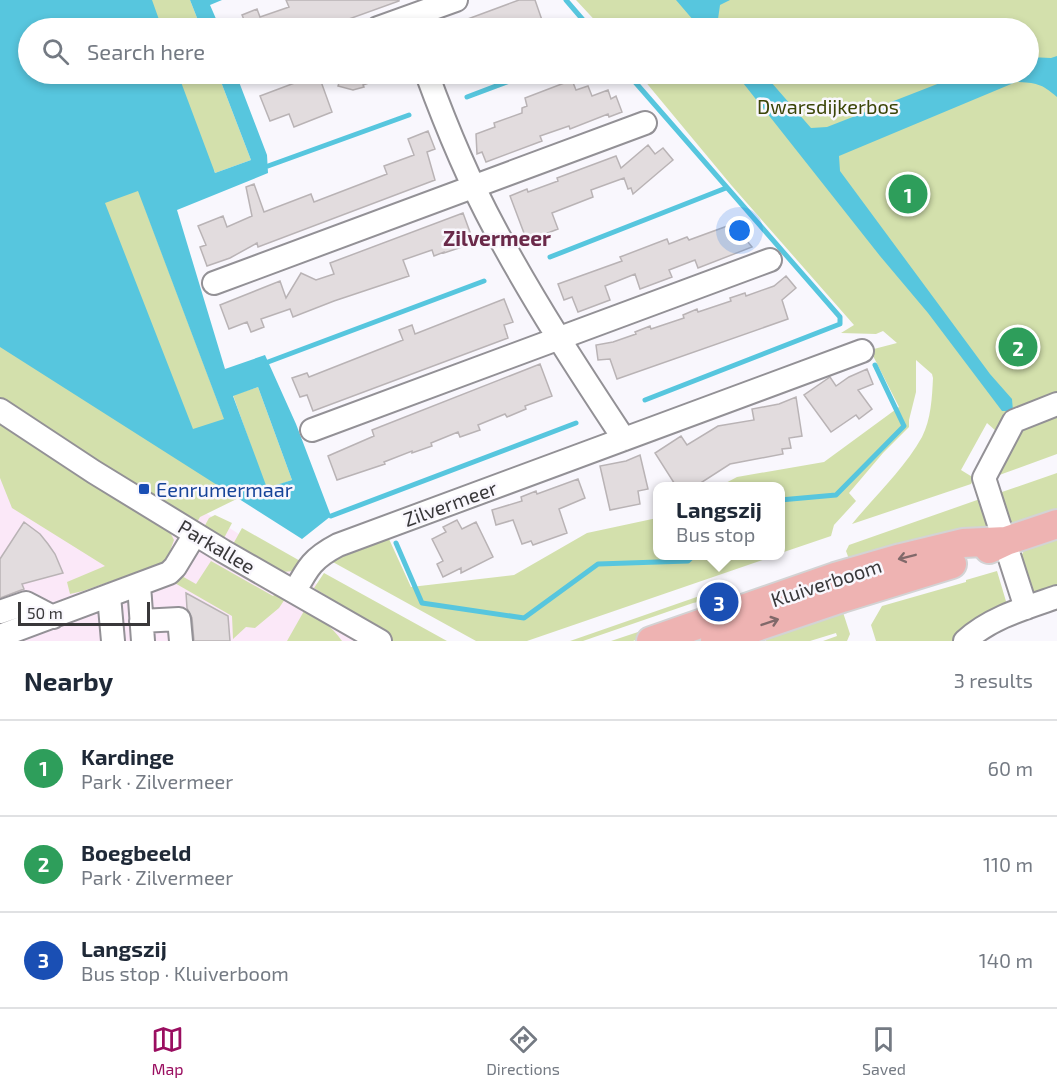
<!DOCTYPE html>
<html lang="en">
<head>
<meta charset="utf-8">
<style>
  :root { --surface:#fff; --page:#f2f2f3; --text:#1f2937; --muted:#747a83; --line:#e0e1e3; --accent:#9a0e60 }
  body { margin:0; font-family:"Exo 2",sans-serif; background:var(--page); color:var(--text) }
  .scale { position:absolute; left:18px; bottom:15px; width:132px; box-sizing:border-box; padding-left:6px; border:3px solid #39383a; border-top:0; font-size:16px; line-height:21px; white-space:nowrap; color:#39383a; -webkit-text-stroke:4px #f9f7fd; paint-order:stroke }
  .you { position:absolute; left:740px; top:231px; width:21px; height:21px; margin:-15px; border:4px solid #fff; border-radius:50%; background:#1a73e8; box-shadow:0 0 0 9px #1a73e833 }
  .badge { display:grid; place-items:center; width:39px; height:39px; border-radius:50%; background:var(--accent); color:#fff; font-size:20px; font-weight:700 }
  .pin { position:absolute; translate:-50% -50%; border:3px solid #fff; box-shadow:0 2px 6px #0006 }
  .popup { position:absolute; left:653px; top:482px; width:132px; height:78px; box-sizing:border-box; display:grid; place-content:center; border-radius:12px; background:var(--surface); filter:drop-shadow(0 2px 4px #0005); font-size:20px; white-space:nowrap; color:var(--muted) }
  .popup b { font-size:22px; color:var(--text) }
  .popup::after { content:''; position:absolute; left:50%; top:100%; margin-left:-12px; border:12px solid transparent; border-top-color:var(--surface) }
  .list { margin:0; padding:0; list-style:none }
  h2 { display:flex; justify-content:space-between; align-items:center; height:78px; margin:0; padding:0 24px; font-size:26px }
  h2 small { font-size:20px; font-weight:400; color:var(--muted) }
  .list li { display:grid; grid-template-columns:39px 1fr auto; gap:18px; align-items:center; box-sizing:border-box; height:96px; padding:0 24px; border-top:2px solid var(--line) }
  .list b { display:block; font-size:22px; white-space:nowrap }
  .list p { margin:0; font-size:20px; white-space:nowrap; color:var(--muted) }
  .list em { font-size:20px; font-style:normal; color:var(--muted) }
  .icon { flex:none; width:33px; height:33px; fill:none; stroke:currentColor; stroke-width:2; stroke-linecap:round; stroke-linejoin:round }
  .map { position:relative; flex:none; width:1057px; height:641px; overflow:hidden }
  .search { position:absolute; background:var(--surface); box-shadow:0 3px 9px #0003; left:18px; right:18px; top:18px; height:66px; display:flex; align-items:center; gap:15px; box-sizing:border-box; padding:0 21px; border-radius:33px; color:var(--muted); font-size:22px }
  .sheet { height:366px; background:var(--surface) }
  nav { display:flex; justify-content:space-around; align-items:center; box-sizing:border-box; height:84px; border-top:2px solid var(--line); background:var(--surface); font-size:16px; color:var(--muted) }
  nav a { display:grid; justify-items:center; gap:3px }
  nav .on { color:var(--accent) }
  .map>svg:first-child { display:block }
</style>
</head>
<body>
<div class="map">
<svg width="1057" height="641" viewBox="0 0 1057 641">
  <rect width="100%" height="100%" fill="#f9f7fd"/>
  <path fill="#fbe8f8" d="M0,381L376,622L369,641H0Z"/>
  <path fill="#d3e0ac" d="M0,0H190L201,28H28V74H218L251,160L215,173L214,170L143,203L222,413L251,446L233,395L258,387L292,480L267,489L265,485L200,517L196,524L191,521L170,532L174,540L166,562L83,591L70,594L67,582L105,566L12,508L0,478Z
    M576,0H1057V454L991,478L1006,440L987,423L961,470L974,478L971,484L852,524C874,497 905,468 922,437C931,419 932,398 933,378L932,374L916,360V392L909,420V427L883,453L849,493L856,501L834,525L831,536L781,553L780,486H720L737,477L824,462L899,407L870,350L897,343L883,331L876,334L841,333L854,325L732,186L639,74H1028V28H602Z
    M1057,473V513L1018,525L1010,524L999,493Z
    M980,499L991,527L852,567L846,551L849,545Z
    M215,515L232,523L223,540L203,529L209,518Z
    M657,518L658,556H774L527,641H476L331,561L389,539L411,587L514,575L587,533Z
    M242,528L302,562L294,571L282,572L232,546Z
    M1057,537V585L1044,590L1038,595L1031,590L1021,556L1025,549Z
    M211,561L273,596L276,593L285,599L279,608L255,628L246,627L233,639L232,616L173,582L180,575L196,584Z
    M997,571L1008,608L957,641H876L871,625L882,606L966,582V580Z
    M324,573L447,641H389L369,622L314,588Z
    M714,591L719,604L690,621L633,641H611L686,616L696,610L700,604L698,602L693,603L583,641H570Z
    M840,603L850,634L847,641H823L837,636L836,633L810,641H766L765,637Z
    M304,611C319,618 332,626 342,641H287Z"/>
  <path fill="#57c6de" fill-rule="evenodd" d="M0,0H152L162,28H28V74H178L215,173L251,160L218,74H236L267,155L268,173L177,210L225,369L265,355L296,424L331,516L302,539L0,347ZM138,191L224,419L193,429L105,203ZM258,387L292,480L267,488L233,396Z
    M190,0H222L210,5L220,28H201Z
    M676,0H730L720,5L718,19L726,28H700Z
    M1057,56V97C1041,83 1036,83 1016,82L839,156L840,171L990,374L1012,399L1013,411H1002L928,313L880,256L736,74H764L811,128L827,127L963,74H1028L1029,57L1051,58Z"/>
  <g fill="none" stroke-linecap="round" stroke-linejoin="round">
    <path stroke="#57c6de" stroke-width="5" d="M566,0L590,28
      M628,74L840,317V324L645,400
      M467,97L528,74
      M268,166L409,115
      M550,257L726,188
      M268,362L484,281
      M780,500L836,495L904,426L875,365
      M331,516L576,423
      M396,543L422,603L524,618L598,564L688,561L693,556"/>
  </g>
  <path fill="#e2dcde" stroke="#b9b3b5" stroke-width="1.5" d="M286,0H399V1L324,28H233V27L245,22L242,15L257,9L260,17L289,7Z
    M519,0H535L543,23L529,28H446V27Z
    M342,74H388L389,76L363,85L364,87L353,90L338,86Z
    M313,76H319L332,112L294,127L289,114L270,121L260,96Z
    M572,80L576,90L588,86L592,96L608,90L611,99L616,96L622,112L609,117L608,114L570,129L569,126L540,136L542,141L486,162L482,152L477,154L476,134L495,127L494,123L522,113V108L527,106L525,98Z
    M428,131L435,149L427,152L435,180L258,247L257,243L230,258L207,266L200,247L206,245L198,226L223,216L227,227L252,216L246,187L254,184L264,212L311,194L314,202L387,174L384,166L414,155L408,139Z
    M648,145L655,154L663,148L673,160L633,194L631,188L628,189L624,178L591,190L593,197L552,213L558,229L527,241L510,196L527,189L528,192L558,181L557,178L616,156L621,168Z
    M463,213L474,243L444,253V252L434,256L432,250L403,260L409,276L334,301L293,317L290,309L261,319L264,327L251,332L247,322L229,329L220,305L280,281L286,298L301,273L316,280L334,274L330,263Z
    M733,224L752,247L698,268L695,260L669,270L672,277L640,289L635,274L605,286L610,300L578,312L572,297L564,300L558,284L622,261L620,257L667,239L669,244L687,237L689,240Z
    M786,276L796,288L782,300L788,319L617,379L610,359L598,360L596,345L613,342L636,334L635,332L650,326L651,329L684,318L683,315L697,309L698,312L731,301L730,298L745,293L746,296L774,286Z
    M504,299L513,322L504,325L508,338L313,411L307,395L300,397L292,378L307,373L309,377L403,340L399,330L412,325L415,334Z
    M540,364L552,396L525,406L526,409L507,417L505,414L478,425L480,430L460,437L458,432L431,443L432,446L412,453V451L384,462L385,464L337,480L328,456L374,436L372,430Z
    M867,369L873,384L858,390L872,409L859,419L856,415L831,432L804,395L830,377L836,386L849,377Z
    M796,397L802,436L789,438L791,448L782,449L783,454L730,464L696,486H676L655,453L681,436L687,445L718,426L754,420L752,409L779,404Z
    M640,455L648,489L638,491L640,504L610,510L600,466L626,461Z
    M578,479L585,498L559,509L567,533L533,545L531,541L522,544L513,520L496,525L492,510L522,501L521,497L536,491L537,494Z
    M457,520L462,529L476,522L493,557L461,573V568L443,577L437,564L443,561L432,539L446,532L443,527Z
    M24,522L40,534L48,544L55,554L63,573L22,584L24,589L0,598V559Z
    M186,593L228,616L230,641H194L192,618L187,608Z"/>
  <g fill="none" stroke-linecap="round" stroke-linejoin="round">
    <g stroke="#939196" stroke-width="26">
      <path id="minor" d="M378,28L456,0
        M427,74C446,126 468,179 495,229C534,302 579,371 624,439
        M214,283L645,123
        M0,410L94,472L223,551L380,641
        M312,430L770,260
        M139,585L143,641
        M295,591C308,567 313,558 338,545L862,351
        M109,596L113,641
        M1026,608L984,478L1014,421L1057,404
        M0,612L26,603L53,617
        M141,621L179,619L181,641
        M0,636L169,573L175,567L195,534
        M965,641C990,618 1025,608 1057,597"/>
    </g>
    <g stroke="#d3d3d4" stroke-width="32">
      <path id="major" d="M989,549L1006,541L1057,524
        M651,641L835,577L901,558L963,543L1006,541
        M715,641L842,598L952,564"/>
    </g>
    <use href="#minor" stroke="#fff" stroke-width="22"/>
    <use href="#major" stroke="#eeb3b2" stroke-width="28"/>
  </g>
  <defs><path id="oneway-shaft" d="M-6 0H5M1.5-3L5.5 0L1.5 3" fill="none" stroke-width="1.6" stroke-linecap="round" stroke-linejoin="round" transform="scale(1.5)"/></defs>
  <g stroke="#81696a">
    <use href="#oneway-shaft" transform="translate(907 557) rotate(166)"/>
    <use href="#oneway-shaft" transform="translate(770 622) rotate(-19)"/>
  </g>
  <rect fill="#1a4fb4" stroke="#f9f7fd" stroke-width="2" x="138" y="483" width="12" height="12" rx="3"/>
  <g text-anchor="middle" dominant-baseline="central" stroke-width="5" stroke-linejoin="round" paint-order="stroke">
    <g font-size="20" fill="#3b4507" stroke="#f9f7fd">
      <text x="828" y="106">Dwarsdijkerbos</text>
    </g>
    <g font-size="20" fill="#164399" stroke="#f9f7fd" text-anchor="start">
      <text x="156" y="489">Eenrumermaar</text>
    </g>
    <g font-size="20" fill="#39383a" stroke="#f9f7fd">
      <text transform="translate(450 503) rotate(-20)">Zilvermeer</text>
      <text transform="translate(217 546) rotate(31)">Parkallee</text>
      <text transform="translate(826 582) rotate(-18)">Kluiverboom</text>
    </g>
    <g font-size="21" font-weight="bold" fill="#6a2949" stroke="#f9f7fd">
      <text x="497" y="237">Zilvermeer</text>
    </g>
  </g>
</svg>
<div class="scale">50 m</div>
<div class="you"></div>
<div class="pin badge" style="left:908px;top:194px;background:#2e9e5b">1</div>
<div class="pin badge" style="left:1018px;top:347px;background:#2e9e5b">2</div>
<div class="pin badge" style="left:719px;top:602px;background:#1a4fb4">3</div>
<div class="popup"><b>Langszij</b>Bus stop</div>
<div class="search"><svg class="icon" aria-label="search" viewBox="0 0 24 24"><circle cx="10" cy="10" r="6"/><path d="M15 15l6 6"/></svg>Search here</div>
</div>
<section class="sheet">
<h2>Nearby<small>3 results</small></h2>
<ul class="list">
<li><span class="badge" style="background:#2e9e5b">1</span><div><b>Kardinge</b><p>Park · Zilvermeer</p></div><em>60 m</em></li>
<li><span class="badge" style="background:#2e9e5b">2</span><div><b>Boegbeeld</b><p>Park · Zilvermeer</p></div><em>110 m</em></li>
<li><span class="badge" style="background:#1a4fb4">3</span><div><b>Langszij</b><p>Bus stop · Kluiverboom</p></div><em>140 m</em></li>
</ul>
</section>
<nav>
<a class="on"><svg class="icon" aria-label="map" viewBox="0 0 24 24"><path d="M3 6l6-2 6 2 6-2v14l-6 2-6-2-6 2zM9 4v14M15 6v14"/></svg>Map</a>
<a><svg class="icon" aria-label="directions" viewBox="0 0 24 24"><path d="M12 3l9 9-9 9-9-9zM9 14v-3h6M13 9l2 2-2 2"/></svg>Directions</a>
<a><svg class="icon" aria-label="saved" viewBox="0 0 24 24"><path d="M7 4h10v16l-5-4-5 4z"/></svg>Saved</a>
</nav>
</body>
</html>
